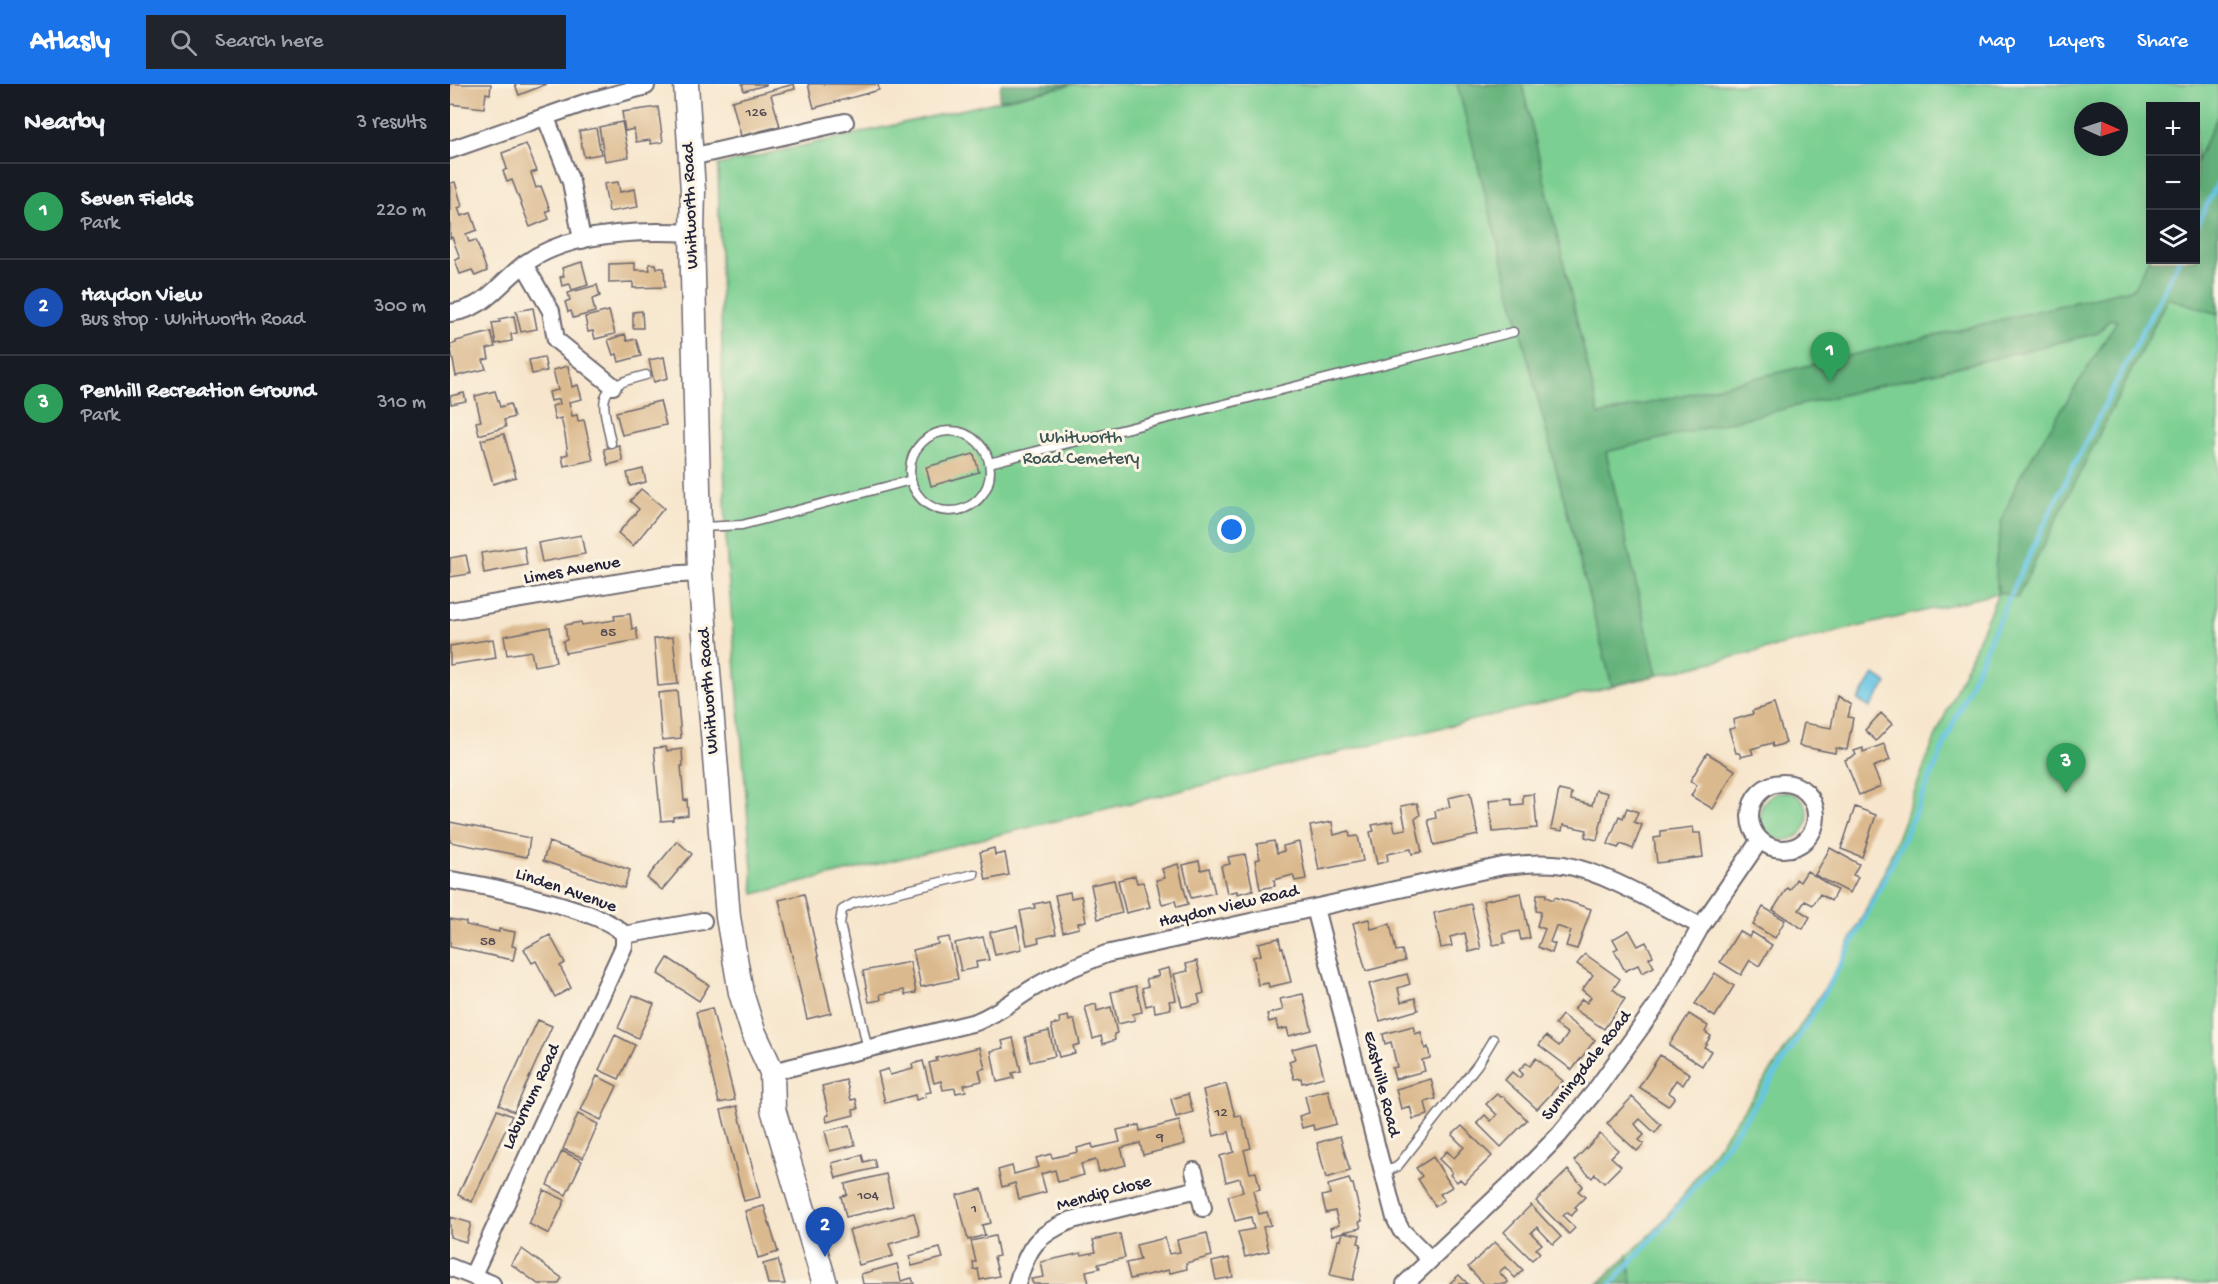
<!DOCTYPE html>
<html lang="en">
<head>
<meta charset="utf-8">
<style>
  :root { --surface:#171b24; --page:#20242c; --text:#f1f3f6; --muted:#9ea1a6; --line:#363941; --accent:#1a73e8 }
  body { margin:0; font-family:"Gochi Hand",sans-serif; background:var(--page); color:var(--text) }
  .controls { position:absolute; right:18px; top:18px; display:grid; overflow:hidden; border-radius:0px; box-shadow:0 6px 24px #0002 }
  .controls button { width:54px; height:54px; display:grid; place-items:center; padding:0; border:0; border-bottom:2px solid var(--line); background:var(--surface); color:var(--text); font:30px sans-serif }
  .compass { position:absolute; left:1624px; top:18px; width:54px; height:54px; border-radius:50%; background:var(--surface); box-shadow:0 6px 24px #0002; rotate:93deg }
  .you { position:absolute; left:782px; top:446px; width:21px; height:21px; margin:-15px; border:4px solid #fff; border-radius:50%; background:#1a73e8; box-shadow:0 0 0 9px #1a73e833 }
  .badge { display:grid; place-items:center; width:39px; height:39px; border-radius:50%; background:var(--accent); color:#fff; font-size:20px; font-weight:700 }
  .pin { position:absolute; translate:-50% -50px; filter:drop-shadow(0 2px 3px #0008) }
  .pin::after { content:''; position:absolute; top:32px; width:21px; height:18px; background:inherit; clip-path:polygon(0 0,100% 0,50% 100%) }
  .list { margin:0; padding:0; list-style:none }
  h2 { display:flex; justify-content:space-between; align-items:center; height:78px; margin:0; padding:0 24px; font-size:26px }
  h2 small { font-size:20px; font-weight:400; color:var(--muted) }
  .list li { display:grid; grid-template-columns:39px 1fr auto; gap:18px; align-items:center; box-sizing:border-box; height:96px; padding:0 24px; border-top:2px solid var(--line) }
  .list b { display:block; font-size:22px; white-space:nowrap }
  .list p { margin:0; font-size:20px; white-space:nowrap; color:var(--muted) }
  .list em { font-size:20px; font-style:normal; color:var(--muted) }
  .icon { flex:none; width:33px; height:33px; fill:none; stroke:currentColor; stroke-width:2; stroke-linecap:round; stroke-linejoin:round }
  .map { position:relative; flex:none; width:1768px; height:1200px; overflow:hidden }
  header { display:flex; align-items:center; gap:36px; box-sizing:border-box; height:84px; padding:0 30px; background:var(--accent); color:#fff }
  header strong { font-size:28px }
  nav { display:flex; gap:33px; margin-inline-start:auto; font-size:21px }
  .search { width:420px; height:54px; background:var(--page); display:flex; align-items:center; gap:15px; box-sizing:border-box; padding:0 21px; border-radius:0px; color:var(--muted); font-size:22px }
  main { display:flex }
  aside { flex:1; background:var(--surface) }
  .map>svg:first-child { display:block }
</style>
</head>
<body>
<header>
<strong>Atlasly</strong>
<div class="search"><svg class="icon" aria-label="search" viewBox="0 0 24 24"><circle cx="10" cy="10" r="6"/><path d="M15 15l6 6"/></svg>Search here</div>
<nav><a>Map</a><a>Layers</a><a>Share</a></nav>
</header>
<main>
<aside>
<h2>Nearby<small>3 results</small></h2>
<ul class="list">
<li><span class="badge" style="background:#2e9e5b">1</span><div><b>Seven Fields</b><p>Park</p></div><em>220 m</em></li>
<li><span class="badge" style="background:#1a4fb4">2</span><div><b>Haydon View</b><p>Bus stop · Whitworth Road</p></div><em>300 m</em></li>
<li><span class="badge" style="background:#2e9e5b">3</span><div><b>Penhill Recreation Ground</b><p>Park</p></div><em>310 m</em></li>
</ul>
</aside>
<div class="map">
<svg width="1768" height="1200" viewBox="0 0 1768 1200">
  <rect width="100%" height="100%" fill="#fcf5e5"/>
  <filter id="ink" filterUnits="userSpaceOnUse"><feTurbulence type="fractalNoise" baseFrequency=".0167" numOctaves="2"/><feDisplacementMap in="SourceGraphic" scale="12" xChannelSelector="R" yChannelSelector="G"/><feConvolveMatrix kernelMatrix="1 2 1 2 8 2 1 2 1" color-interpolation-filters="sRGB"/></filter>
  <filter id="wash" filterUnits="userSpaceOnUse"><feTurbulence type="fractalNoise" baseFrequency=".008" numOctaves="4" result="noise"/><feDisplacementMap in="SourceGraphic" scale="24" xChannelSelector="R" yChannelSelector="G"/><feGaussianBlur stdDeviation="1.35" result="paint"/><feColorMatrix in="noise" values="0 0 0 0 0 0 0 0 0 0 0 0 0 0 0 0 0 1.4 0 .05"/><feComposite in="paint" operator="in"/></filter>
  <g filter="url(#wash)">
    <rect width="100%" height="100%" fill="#f7e6cd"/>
    <path fill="#7ccf92" stroke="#4f7866" stroke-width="1.5" fill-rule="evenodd" d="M625,0H1768V1200H1148L1204,1147L1228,1118L1322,986L1385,888L1436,784L1482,661L1548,509L304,810L276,463L268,81ZM1700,22H1746V176H1700ZM1633,27H1669V63H1633Z
      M1310 732a24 24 0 1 1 48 0a24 24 0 1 1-48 0Z"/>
    <path fill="#65b27c" stroke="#446a5c" stroke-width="1.5" d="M551,0H625L549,16Z
      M1007,0H1072L1149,331L1684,204L1700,172V176H1746V78L1768,31V230L1718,214L1567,514L1548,508L1545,482L1552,435L1570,392L1667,237L1660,235L1648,249L1156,368L1207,591L1162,602Z
      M1178,1171L1182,1200H1148Z"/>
    <path fill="#66c5e4" stroke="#447490" stroke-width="1.5" d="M1424,591L1437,599L1420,624L1408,616Z"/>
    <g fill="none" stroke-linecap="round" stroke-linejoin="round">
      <path stroke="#66c5e4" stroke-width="5" d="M1746,143L1768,98
        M1161,1200C1272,1082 1362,945 1432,800C1472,719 1504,634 1542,551C1599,424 1666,301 1729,176"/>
    </g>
    <g id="blocks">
      <path fill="#dbb98e" d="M0,0H41L40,10L36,9L34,24L0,20Z
        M65,0H97L69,11Z
        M292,0H316V1L294,7Z
        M344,0L345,5L321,11L330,42L291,52L282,17Z
        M358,0H428L429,6L364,24Z
        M208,23L213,58L201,60L200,56L186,58L184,45L175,47L172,28Z
        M172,38L179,73L155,77L149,43Z
        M146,44L151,70L134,73L129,47Z
        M76,60L87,87L81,89L86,104L91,102L100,126L96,127L99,135L80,143L62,96L57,98L53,87L57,85L52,69Z
        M5,98L12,122L8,124L11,132L21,129L27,146L16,150L19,158L26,156L37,187L25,192L22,186L10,190L5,176L10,174L2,153L0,154V99Z
        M168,98L170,108L185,105L188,123L159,128L154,100Z
        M132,178L138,201L122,206L120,200L112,202L110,193L114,192L112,184Z
        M185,179V186H200L199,180H206L207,184H214L215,203L183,204V198L159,199V180Z
        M147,201L150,212L142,215L145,228L123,234L121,227L118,228L115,218L120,216L118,209Z
        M83,224L87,245L71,248L66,227Z
        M159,227L165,250L145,255L143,247L138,248L135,233Z
        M192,227L193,244H183V228Z
        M64,232L67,249L61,250L62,257L46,260L42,239L50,238L49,235Z
        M41,248L45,263L37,265L39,275L33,276L36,285L6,292L0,261L6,259V257Z
        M175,250L177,257L186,255L191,272L169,278L167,270L163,271L158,256Z
        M94,273L97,287L82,290L79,276Z
        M214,273L218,294L204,298L199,276Z
        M118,282L122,303L128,301L132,315L119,318L122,332L127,331L128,337L134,336L143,376L114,382L112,372L118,370L115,351L111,334L105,336L102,322L110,320L109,315L101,317L99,308L108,306L103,286Z
        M45,307L50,323L60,320L64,333L54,336L56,343L29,351L26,338L31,337L25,312Z
        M14,309L16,317L1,320L0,312Z
        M210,317L216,341L172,351L166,328Z
        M54,350L66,393L43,400L31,356Z
        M169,361L173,377L158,381L154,365Z
        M524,370L529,388L481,402L476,383Z
        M193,385L196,398L180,402L177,389Z
        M191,405L214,424L183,462L168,449L189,425L180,417Z
        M131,451L135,470L92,478L88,459Z
        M74,462L77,481L34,489L31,469Z
        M16,471L20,490L0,493V474Z
        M180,530L182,545L186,544L188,556L115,569L113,557L117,556L115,541L131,538L132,541L165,536L164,532Z
        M100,543L106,578L84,582L81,567L57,571L54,552Z
        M223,553L228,600L208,602L204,555Z
        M43,555L46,574L0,581V562Z
        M227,607L231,654L212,656L208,609Z
        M1387,612L1401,621L1398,633L1403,634L1397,666L1386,664L1385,669L1349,662L1354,639L1381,644Z
        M1324,620L1336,659L1323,663L1322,659L1301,665L1303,670L1291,673L1289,669H1286L1279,645L1285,644L1283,636L1303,630L1302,627Z
        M1431,629L1442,640L1426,657L1415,646Z
        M1434,660L1440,676L1423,683L1431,702L1409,711L1395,676L1406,671L1404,667L1413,664V668Z
        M216,663L217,667L232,665L233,682H231L234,716L237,715L238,731L223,733V736L211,737L204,664Z
        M1257,669L1285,686L1263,725L1241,712L1247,701L1240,697Z
        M1109,706L1122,709L1121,716L1142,721L1146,706L1158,709L1147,756L1135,753L1137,746L1113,741L1112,747L1101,745Z
        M1020,709L1028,751L984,761L978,736L986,734L985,727L1000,723L998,714Z
        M1084,710L1087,744L1043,748L1039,716L1061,714L1062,721L1073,720V711Z
        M967,719L970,731L965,735L972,768L962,770L961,765L937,770L938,777L927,780L920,748L924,747L922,741L943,737L945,747L956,745L951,722Z
        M1405,723L1426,731L1412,773L1391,765Z
        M1177,724L1188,728L1184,738L1192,741L1183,765L1171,760L1168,764L1158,760L1169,732L1173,734Z
        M0,738L80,754L77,773L0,758Z
        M882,738L884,751L899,747L900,753L908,752L913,777L869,786L860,742Z
        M1243,743L1244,749H1250L1253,773L1207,779L1204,754L1211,753V747Z
        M227,757L242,770L212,806L197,794Z
        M824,757L827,769L834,767L833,762L849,758L856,795L845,797L843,791L824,796L825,802L810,805L805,776L810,775L807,760Z
        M99,758L180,786L174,804L93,777Z
        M544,764L545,771L555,769L559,791L536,796L530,768Z
        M1380,764L1409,780L1403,791L1408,793L1400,809L1365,791Z
        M795,770L803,806L787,810V807L777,809L771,782L780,780L778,773Z
        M749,777L751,786L759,784L765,809L741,814L733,781Z
        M728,780L738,820L727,823L725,817L712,820L706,796L715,794L712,785Z
        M1357,787L1387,806L1381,817L1370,810L1363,821L1355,817L1349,826L1360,833L1353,845L1323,826L1337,804L1340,806L1346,795L1350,798Z
        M685,792L687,799L693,798L700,823L676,829L668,796Z
        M664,796L672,829L648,835L641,801Z
        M620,808L621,814L631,812L636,837L628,839L629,844L613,848L605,811Z
        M1071,809L1080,854L1071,856L1069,847L1053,850L1055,859L1043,861L1033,817Z
        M354,810L381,929L357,935L329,816Z
        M1087,810H1096V813L1103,816L1105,813L1141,825L1127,865L1116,862L1121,847L1106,842L1100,858L1105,860L1102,869L1088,863L1095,845L1087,842L1091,828L1086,827Z
        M599,817L606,850L588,854L589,858L577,861L570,827L585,824L584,820Z
        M1021,820L1031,865L1019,868L1015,849L1000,853L1002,862L991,864L984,829Z
        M1313,823L1335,836L1325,854L1303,841Z
        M0,835L16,838V841L49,848V845L65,848L62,862L66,863L63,876L0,863Z
        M919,835L921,845L940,840L946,867L952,866L955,877L916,887L903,839Z
        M567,842L572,865L545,871L540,848Z
        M1179,846L1188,862L1196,858L1203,872L1199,874L1204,883L1192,889L1188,881L1175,887L1164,866L1168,864L1163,855Z
        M1289,847L1299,853L1302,848L1322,861L1309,882L1300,876L1291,891L1270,878Z
        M100,851L115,879L110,882L121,904L105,913L86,877L82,879L74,865Z
        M499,853L508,895L471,903L463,866L488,860L487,855Z
        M533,853L539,876L526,878L527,884L511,887L505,859Z
        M829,854L831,864H833L841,898L819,903L818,899L808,901L803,873L811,871L808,859Z
        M1135,870L1170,895L1163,905L1175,915L1154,945L1124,925L1132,915L1137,919L1141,913L1132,906L1143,891L1127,880Z
        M218,874L259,901L249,917L208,890Z
        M747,877L754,909L748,911L750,919L732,923L724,890L738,887L736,880Z
        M460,878L466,909L455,911L454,906L430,910L431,916L419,918L413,887Z
        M719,884L726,916L719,917L721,925L705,928L704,920L696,922L692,904L698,902L696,895L709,892L707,887Z
        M1265,889L1284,902L1265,933L1245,920Z
        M957,890L960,900L948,904L950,913L951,918L965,914L968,926L930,937L919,900Z
        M686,902L692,928L683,930L685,936L668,940L661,908Z
        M853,910L862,946L839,952L837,944L828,946L826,936L819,938L817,930L833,926L830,915Z
        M183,911L204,920L188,954L168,944Z
        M646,920L647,927L661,923L667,949L664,950L665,956L653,960L651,952L643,955L635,923Z
        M262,924L285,1016L269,1019L246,928Z
        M1239,930L1258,942L1255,948L1261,952L1254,963L1261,967L1252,982L1219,961Z
        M1112,931L1145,956L1122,986L1089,961L1096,952L1109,962L1113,957L1118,950L1105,940Z
        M618,932L619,937L624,935L630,960L623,962L625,969L609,973L601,941L610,939L609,934Z
        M88,936L102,942L64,1028L49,1021Z
        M963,942L965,950L971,948L975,965L978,963L980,974L972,976L975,987L945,995L942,984L947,983L941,958L935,960L933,950Z
        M599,947L605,972L580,978L575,953Z
        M165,951L185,961L169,995L149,986Z
        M563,954L571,987L562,989L564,994L547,998L541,967L554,964L552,957Z
        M865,959L874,993L852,999L851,994L844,995L839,977L845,975L842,965Z
        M530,963L535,984L529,986L532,997L514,1001L516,1007L506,1009L505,1004L493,1006L491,997L484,999L479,979L487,977L486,974Z
        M1210,971L1240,990L1233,1001L1226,996L1218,1008L1225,1013L1218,1022L1189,1003Z
        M1086,974L1113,997L1087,1025L1055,996L1062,988L1069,994L1073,990L1069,986L1076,979L1080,982Z
        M473,977L481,1008L475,1009L476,1013L466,1016L465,1011L435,1019L428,988L438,985L440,991L463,985L462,980Z
        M147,992L167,1002L151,1036L131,1026Z
        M981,995L986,1015L975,1018L978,1031L963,1035L960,1022L951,1025L946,1005Z
        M396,996L401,1016L406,1015L408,1025L403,1026L404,1031L377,1038L376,1032L379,1031L372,1002Z
        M776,1000L785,1032L791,1031L795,1045H796L801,1064L794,1066L800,1089L806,1088L810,1105L803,1107L809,1130L817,1128L821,1141L813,1143L819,1167L795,1173L788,1148L804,1145L802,1138L801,1133L785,1137L778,1112L793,1108L790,1094L776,1098L770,1072L784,1068L779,1048L764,1052L753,1006Z
        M878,1006L886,1040L864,1046L863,1041L852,1044L849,1032L859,1029L855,1012Z
        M738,1010L743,1028L726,1033L721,1015Z
        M1047,1010L1051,1013L1053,1012L1077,1036L1051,1063L1027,1039L1035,1031L1041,1037L1047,1031L1036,1020Z
        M1182,1013L1211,1041L1205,1049L1190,1035L1185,1040L1194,1051L1189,1056L1194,1060L1187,1067L1157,1040Z
        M287,1022L310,1113L294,1117L271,1026Z
        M47,1026L62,1032L22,1118L8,1111Z
        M128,1030L148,1040L133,1074L113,1065Z
        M729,1037L735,1060L693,1071L690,1059L671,1064L676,1081L649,1088L646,1076L631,1080L634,1091L608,1098L605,1086L591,1090L596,1108L569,1115L565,1099L552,1103L548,1086L562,1082L564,1090L589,1083L586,1074L601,1070L602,1074L628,1068L627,1064L642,1060L643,1064L670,1058L667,1046L689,1041L690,1047Z
        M400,1041L405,1061L380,1067L375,1047Z
        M1012,1042L1042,1072L1014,1099L1010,1095L1007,1098L1000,1091L1002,1088L989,1075L997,1067L1004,1074L1014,1063L1002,1051Z
        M1150,1050L1168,1066L1161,1073L1171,1082L1154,1099L1145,1090L1142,1094L1124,1077Z
        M890,1052L900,1087L876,1094L867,1059Z
        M112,1067L132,1077L116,1111L97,1101Z
        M412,1071L414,1078L424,1075L426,1084L386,1094L382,1079Z
        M983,1073L1002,1103L990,1110L994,1116L985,1122L968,1095L972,1092L966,1084Z
        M1118,1086L1133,1102L1128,1107L1135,1113L1125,1123L1127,1126L1121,1132L1117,1128L1113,1132L1125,1144L1119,1150L1086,1117Z
        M436,1090L443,1122L396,1133L391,1112L397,1111L395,1100Z
        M899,1095L901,1100H903L912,1137L909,1138L911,1144L893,1148L910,1151L908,1159L911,1160L903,1196L880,1191L888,1156H891L893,1148L882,1151L880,1144L889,1141L885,1127L876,1129L872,1112L880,1110L878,1101Z
        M532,1105L541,1139L532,1141L535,1151L518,1156L507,1111Z
        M94,1106L115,1116L99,1150L79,1140Z
        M1081,1121L1111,1153L1103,1160L1087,1143L1081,1149L1092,1160L1086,1165L1090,1169L1082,1176L1054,1148Z
        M314,1122L328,1168L308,1174L295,1127Z
        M464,1129L470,1151L439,1160L443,1172L409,1181L399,1146Z
        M0,1133L21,1139L16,1158L0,1153Z
        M757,1149L762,1172L736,1179L737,1185L720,1189L719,1186L680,1195L676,1179L690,1176L686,1161L715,1154L719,1170L730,1168L727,1156Z
        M670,1150L675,1174L648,1180L650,1184L636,1187L639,1200H583L581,1195L594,1193L591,1178L631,1169L632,1171L646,1168L643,1156Z
        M545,1152L549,1172L544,1173L549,1192L530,1196L528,1185L524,1186L523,1178H526L521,1157Z
        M1045,1158L1073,1186L1065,1194L1055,1183L1049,1188L1058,1198L1056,1200H1034L1018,1183Z
        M490,1164L493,1174L462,1182L459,1172Z
        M72,1165L112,1194L108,1200H88L61,1180Z
        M779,1174L783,1193L766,1196L762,1178Z
        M328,1176L335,1200H318L313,1180Z
        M447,1180L451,1197L462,1194L464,1200H413L411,1190Z
        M1009,1191L1018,1200H999Z"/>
    </g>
  </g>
  <g filter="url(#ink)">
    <use href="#blocks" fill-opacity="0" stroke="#6d676e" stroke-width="1.5"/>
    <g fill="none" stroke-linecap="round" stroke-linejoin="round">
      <g stroke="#6d676e" stroke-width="11">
        <path id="service" d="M460 387a40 40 0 1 1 80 0a40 40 0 1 1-80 0Z
          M161,359C151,311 145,304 196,291
          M539,379L1063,248
          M252,443L292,441L461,396
          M418,966L390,840L392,826L404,819L524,790
          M933,1088L947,1083L1028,980L1043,955"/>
      </g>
      <g stroke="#6d676e" stroke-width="20">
        <path id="minor" d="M96,34L121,98L132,156
          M0,66L137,18L196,2
          M241,73L395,38
          M74,180L101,227L106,256L163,302
          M0,229C38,224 48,199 76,179C119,148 190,146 242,149
          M0,527L213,491L250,489
          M1300 732a33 33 0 1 1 66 0a33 33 0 1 1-66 0Z
          M0,796C32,801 158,826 174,851L253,837
          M865,824L945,1134L951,1146L980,1175
          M322,988L526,938C550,928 562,917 583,904C606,890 631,880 656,870L1053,782C1073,780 1093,778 1114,781C1158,789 1210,822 1251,842
          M744,1087L753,1124
          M0,1183L42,1200
          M23,1191L174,862V851
          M567,1200C578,1163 586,1151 622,1136L748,1105
          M955,1200L1071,1090L1109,1051L1145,1007L1207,921L1251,842L1310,756"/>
      </g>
      <g stroke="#6d676e" stroke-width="27">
        <path id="secondary" d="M236,0L243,107L242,149L250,489L278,833L291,909L303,947L322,988L323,1025L375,1200"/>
      </g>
      <use href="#service" stroke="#fff" stroke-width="8"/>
      <use href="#minor" stroke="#fff" stroke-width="16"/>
      <use href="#secondary" stroke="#fff" stroke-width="24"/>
    </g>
  </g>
  <g text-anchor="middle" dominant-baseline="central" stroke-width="6" stroke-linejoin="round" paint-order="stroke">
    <g font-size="15" fill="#504850">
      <text x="306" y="29">126</text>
      <text x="158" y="549">85</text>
      <text x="38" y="858">58</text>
      <text x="771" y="1029">12</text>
      <text x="710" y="1054">9</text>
      <text x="418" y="1112">104</text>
      <text x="524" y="1125">1</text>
    </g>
    <g font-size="18" fill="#22223b" stroke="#fcf5e5">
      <text transform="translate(241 122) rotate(-92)">Whitworth Road</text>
      <text transform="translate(122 487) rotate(-10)">Limes Avenue</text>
      <text transform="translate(259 607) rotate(-94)">Whitworth Road</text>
      <text transform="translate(116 807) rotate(19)">Linden Avenue</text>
      <text transform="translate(779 823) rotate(-13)">Haydon View Road</text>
      <text transform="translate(1137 982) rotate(-52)">Sunningdale Road</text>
      <text transform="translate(931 1000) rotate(76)">Eastville Road</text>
      <text transform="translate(82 1013) rotate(-65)">Laburnum Road</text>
      <text transform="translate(654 1110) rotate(-15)">Mendip Close</text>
    </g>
    <g font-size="18" fill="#3d5655" stroke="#fcf5e5">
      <text x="631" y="354">Whitworth<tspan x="631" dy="21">Road Cemetery</tspan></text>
    </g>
  </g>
</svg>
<div class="controls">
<button>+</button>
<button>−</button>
<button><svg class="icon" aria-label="layers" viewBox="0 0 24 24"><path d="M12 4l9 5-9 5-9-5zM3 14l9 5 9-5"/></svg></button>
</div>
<svg class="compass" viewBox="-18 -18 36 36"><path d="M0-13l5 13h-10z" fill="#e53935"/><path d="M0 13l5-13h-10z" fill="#9ea1a6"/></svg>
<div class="you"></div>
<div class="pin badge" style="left:1380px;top:298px;background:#2e9e5b">1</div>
<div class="pin badge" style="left:375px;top:1173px;background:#1a4fb4">2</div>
<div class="pin badge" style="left:1616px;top:709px;background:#2e9e5b">3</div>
</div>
</main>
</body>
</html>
